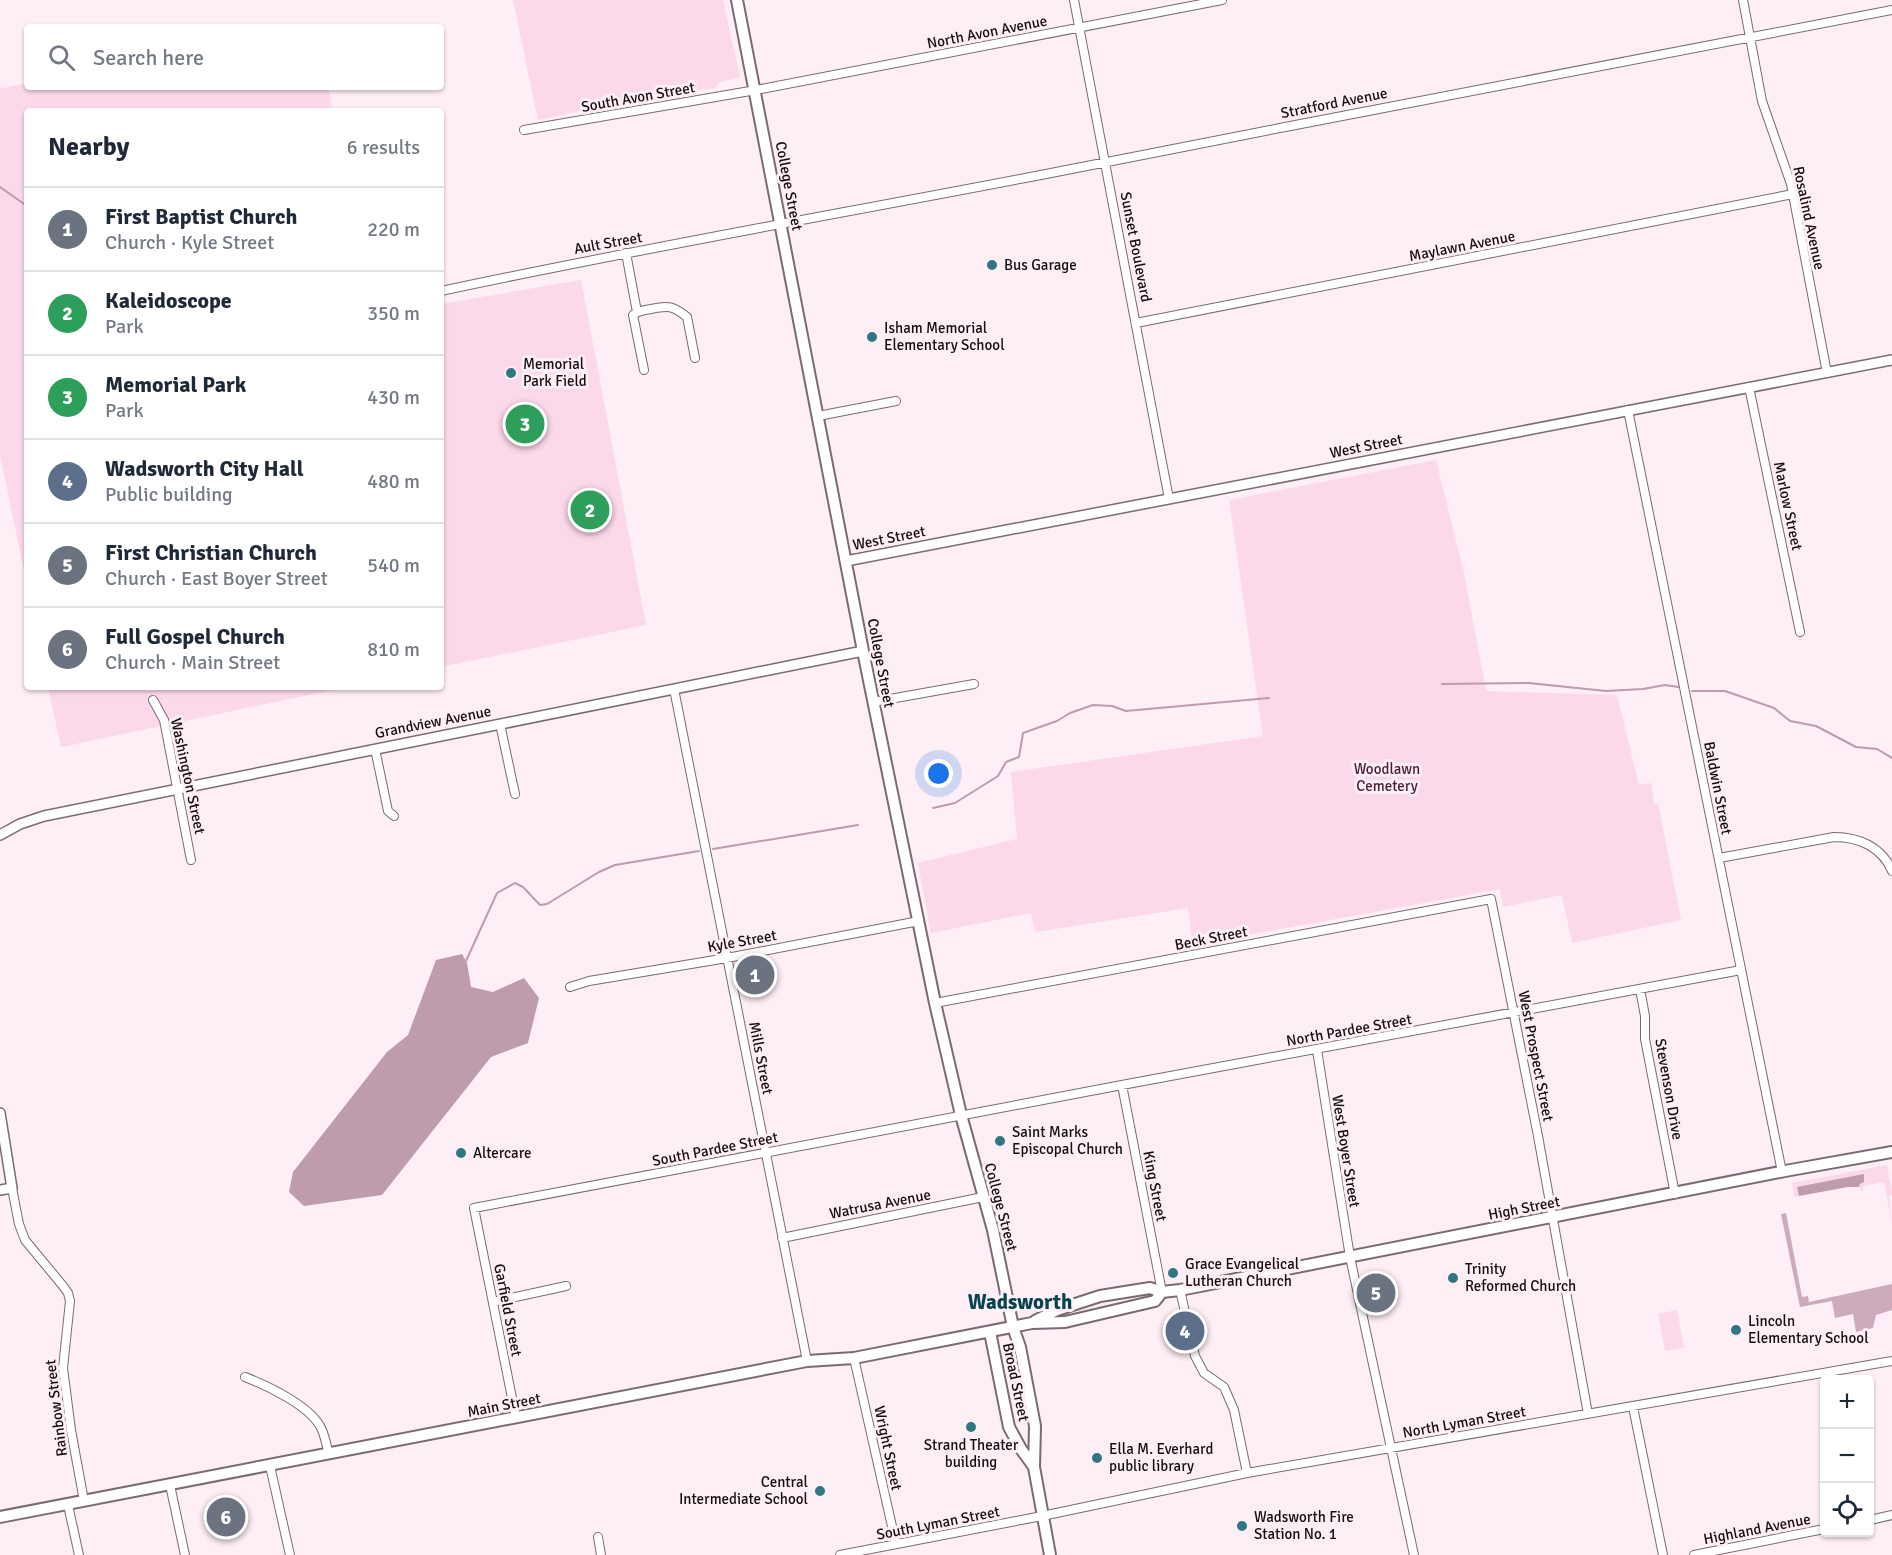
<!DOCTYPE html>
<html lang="en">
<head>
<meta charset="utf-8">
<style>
  :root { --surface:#fff; --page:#f6f6f7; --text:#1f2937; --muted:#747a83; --line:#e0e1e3; --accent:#307683 }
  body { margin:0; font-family:Signika,sans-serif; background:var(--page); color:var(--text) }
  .controls { position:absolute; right:18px; bottom:18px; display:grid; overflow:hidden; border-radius:6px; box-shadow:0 2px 4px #0004 }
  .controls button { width:54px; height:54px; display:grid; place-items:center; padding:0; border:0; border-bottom:2px solid var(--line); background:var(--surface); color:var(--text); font:30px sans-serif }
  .you { position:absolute; left:939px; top:774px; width:21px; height:21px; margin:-15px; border:4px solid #fff; border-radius:50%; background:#1a73e8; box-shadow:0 0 0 9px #1a73e833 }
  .badge { display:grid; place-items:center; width:39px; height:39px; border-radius:50%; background:var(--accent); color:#fff; font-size:20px; font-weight:700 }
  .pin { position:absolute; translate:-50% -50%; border:3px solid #fff; box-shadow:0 2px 6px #0006 }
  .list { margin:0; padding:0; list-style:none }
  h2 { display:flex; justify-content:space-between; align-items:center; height:78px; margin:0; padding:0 24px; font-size:26px }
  h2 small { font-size:20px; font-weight:400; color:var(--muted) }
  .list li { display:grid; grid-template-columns:39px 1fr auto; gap:18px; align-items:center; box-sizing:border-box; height:84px; padding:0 24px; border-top:2px solid var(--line) }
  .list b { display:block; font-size:22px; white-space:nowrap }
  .list p { margin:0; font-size:20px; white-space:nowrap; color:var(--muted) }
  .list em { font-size:20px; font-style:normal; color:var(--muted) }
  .icon { flex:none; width:33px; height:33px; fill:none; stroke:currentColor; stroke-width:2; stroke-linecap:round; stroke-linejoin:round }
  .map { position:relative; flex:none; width:1892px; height:1555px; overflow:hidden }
  .search { position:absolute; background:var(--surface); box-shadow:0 2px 4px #0004; left:24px; top:24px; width:420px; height:66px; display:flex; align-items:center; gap:15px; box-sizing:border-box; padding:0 21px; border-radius:6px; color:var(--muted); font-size:22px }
  .panel { position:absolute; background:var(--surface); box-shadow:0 2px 4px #0004; left:24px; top:108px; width:420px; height:582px; border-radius:6px }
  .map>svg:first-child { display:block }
</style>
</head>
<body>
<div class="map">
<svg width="1892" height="1555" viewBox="0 0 1892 1555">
  <rect width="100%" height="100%" fill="#feeef5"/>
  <path fill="#fbd8ea" d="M513,0H723L740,77L720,82L715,88L659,94L538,120Z
    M27,83V87H328L333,111H27V585L0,455V89Z
    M581,280L646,625L441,667V304Z
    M1436,460L1464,573L1486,691L1617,695L1639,785L1651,783L1654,804L1658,803L1681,920L1572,943L1562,895L1503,907L1500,889L1193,945L1188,908L1036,932L1031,913L931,933L918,863L1017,839L1011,772L1263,736L1229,500Z
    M48,687H347L61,747Z
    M1887,1165L1892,1192V1195L1889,1196L1892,1224L1884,1182L1863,1186V1191H1862L1859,1187L1861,1183L1798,1187L1799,1196L1795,1197L1792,1183Z
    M1677,1310L1684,1348L1665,1351L1658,1314Z"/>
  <path fill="#cdaabc" d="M1786,1213L1802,1297L1808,1296L1809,1302L1892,1284V1310L1876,1315L1873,1328L1856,1332L1853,1314L1835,1318L1832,1301L1800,1307L1781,1214Z"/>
  <path fill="#be9bad" d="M462,954L467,963L471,987L493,992L524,978L539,998L528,1043L491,1057L382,1195L304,1206L289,1192L293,1172L387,1052L408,1035L436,960Z
    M1864,1174V1182L1860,1184L1859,1187H1848L1799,1196L1797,1187Z"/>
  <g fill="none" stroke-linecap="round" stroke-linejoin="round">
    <path stroke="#be9bad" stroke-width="2" d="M0,187L27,206
      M1442,684L1529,683L1606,691L1643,689L1665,685L1678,687
      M1692,691H1725L1774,708L1790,721L1816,726L1856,747L1877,749L1892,758
      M933,808L955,803L998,776L1006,762L1019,757L1023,733L1057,721L1070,713L1093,705L1112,706L1126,711L1269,698
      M713,849L858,825
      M466,961L497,893L515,883L523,887L540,905L547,904L599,872L615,865L699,851"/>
    <g stroke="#7b6a73" stroke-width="10">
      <path id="minor" d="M1074,0L1169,499
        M1743,0L1762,101L1791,184L1827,373
        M524,130L756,90L1222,0
        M626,253L637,312
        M441,291C642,248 844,213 1046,174C1328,119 1610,62 1892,10
        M1136,323L1793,194
        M644,370L633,315C639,310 645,310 651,309C669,305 673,306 687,317L695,358
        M1749,387L1800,632
        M1628,410L1782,1172
        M818,416L896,401
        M674,689L807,1361
        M153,700L164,720L191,860
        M873,702L974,684
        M500,724L515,794
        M375,749L388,811L394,816
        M1719,858L1834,837C1859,837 1882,847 1892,871
        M570,987L589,981L727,958L919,921
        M1640,989L1645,1016V1039L1675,1194
        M935,1003L1491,899L1538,1136L1588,1414
        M1317,1050L1350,1257L1414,1555
        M1122,1085L1162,1292
        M12,1188L19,1224L25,1240L63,1286L68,1293L70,1301L63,1368L71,1430L84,1501
        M782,1238L983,1197
        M1180,1290L1195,1356L1204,1373L1224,1387L1234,1410L1247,1473
        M493,1302L566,1286
        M854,1358L896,1544
        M245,1377C268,1386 308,1405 320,1426C325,1434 326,1445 329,1454
        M1633,1407L1663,1555
        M516,1418L474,1208L1122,1085L1741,970
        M270,1466L290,1555
        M170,1485L185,1555
        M68,1505L79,1555
        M1870,1520L1892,1515
        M598,1537L601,1555
        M840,1555L1042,1516L1247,1473L1892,1361
        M1694,1555L1824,1529"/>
    </g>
    <g stroke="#7b6a73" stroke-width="12">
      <path id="tertiary" d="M846,561L1892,360
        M0,835L20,824L44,816L863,651
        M0,1113L12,1188L0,1190"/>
    </g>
    <g stroke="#7b6a73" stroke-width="14">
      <path id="secondary" d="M737,0L863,651L935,1003L961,1115L993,1230L1013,1327L1020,1347L1035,1426L1034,1467L1050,1555
        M1035,1321L1057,1310L1100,1296L1150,1288L1162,1292L1180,1290L1785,1171L1892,1152
        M990,1332L1009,1427L1021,1449L1034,1467
        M0,1517L807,1361L854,1358L1032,1323L1065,1322L1155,1301L1162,1292"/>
    </g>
    <use href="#minor" stroke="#fff" stroke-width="8"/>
    <use href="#tertiary" stroke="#fff" stroke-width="9"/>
    <use href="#secondary" stroke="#fff" stroke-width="10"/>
  </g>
  <g fill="#307683" stroke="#feeef5" stroke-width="2">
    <circle cx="992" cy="265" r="6"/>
    <circle cx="872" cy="337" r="6"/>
    <circle cx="511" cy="373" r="6"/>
    <circle cx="1000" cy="1141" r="6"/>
    <circle cx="461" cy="1153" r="6"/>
    <circle cx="1173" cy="1273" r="6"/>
    <circle cx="1453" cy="1278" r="6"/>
    <circle cx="1736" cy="1330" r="6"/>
    <circle cx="971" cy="1427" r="6"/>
    <circle cx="1097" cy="1458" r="6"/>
    <circle cx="820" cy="1491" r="6"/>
    <circle cx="1242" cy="1526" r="6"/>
  </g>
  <g text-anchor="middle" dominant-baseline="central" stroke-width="6" stroke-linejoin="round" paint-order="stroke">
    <g font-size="15" fill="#140e11" stroke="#feeef5">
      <text transform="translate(987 32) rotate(-11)">North Avon Avenue</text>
      <text transform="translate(638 97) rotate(-10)">South Avon Street</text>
      <text transform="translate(1334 103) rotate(-11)">Stratford Avenue</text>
      <text transform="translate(789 186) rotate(79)">College Street</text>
      <text transform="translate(1809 218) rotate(78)">Rosalind Avenue</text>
      <text transform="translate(608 243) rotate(-10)">Ault Street</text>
      <text transform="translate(1462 246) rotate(-11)">Maylawn Avenue</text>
      <text transform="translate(1136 247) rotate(79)">Sunset Boulevard</text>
      <text transform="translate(1366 446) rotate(-11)">West Street</text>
      <text transform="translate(1788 506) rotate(78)">Marlow Street</text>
      <text transform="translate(889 538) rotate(-11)">West Street</text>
      <text transform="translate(881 663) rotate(79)">College Street</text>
      <text transform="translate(433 722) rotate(-11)">Grandview Avenue</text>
      <text transform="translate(188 776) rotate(78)">Washington Street</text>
      <text transform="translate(1718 788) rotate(79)">Baldwin Street</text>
      <text transform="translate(1211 938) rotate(-11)">Beck Street</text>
      <text transform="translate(742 941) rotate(-10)">Kyle Street</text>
      <text transform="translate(1349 1030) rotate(-10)">North Pardee Street</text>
      <text transform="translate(1536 1056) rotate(79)">West Prospect Street</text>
      <text transform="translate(761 1058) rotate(79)">Mills Street</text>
      <text transform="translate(1669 1089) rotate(80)">Stevenson Drive</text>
      <text transform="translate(715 1149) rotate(-11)">South Pardee Street</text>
      <text transform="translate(1346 1151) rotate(81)">West Boyer Street</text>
      <text transform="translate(1155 1186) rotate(79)">King Street</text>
      <text transform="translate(880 1204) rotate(-11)">Watrusa Avenue</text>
      <text transform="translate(1001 1207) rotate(75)">College Street</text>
      <text transform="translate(1524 1208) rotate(-11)">High Street</text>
      <text transform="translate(508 1310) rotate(79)">Garfield Street</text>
      <text transform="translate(1016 1382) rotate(78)">Broad Street</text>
      <text transform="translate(504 1405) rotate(-11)">Main Street</text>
      <text transform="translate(56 1408) rotate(-97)">Rainbow Street</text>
      <text transform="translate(1464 1422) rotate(-10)">North Lyman Street</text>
      <text transform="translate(888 1448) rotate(78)">Wright Street</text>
      <text transform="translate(938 1523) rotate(-11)">South Lyman Street</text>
      <text transform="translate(1757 1529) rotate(-11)">Highland Avenue</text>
    </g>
    <g font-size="15" fill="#140e11" stroke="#feeef5" text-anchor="start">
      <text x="1004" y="265">Bus Garage</text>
      <text x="884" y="328">Isham Memorial<tspan x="884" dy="17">Elementary School</tspan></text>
      <text x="523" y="364">Memorial<tspan x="523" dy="17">Park Field</tspan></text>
      <text x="1012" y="1132">Saint Marks<tspan x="1012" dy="17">Episcopal Church</tspan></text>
      <text x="473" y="1153">Altercare</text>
      <text x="1185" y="1264">Grace Evangelical<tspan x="1185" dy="17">Lutheran Church</tspan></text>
      <text x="1465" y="1269">Trinity<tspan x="1465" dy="17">Reformed Church</tspan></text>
      <text x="1748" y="1321">Lincoln<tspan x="1748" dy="17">Elementary School</tspan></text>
      <text x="971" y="1445" text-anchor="middle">Strand Theater<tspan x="971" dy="17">building</tspan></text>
      <text x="1109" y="1449">Ella M. Everhard<tspan x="1109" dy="17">public library</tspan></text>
      <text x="808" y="1482" text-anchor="end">Central<tspan x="808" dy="17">Intermediate School</tspan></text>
      <text x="1254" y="1517">Wadsworth Fire<tspan x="1254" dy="17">Station No. 1</tspan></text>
    </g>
    <g font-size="15" fill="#4a1d38" stroke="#feeef5">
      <text x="1387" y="769">Woodlawn<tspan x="1387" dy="17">Cemetery</tspan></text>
    </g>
    <g font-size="21" font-weight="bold" fill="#06454f" stroke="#feeef5">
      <text x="1020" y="1302">Wadsworth</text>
    </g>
  </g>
</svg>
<div class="controls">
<button>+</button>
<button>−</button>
<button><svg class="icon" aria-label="locate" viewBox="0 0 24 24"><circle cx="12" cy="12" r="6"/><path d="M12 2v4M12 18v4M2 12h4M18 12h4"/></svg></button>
</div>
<div class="you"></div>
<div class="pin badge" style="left:755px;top:975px;background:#6b7280">1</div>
<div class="pin badge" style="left:590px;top:510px;background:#2e9e5b">2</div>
<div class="pin badge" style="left:525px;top:424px;background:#2e9e5b">3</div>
<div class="pin badge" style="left:1185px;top:1331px;background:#5c6f8a">4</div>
<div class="pin badge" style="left:1376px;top:1293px;background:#6b7280">5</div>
<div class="pin badge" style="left:226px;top:1517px;background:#6b7280">6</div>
<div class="search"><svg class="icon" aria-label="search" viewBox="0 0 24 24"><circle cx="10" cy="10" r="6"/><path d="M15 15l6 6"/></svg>Search here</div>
<section class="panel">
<h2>Nearby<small>6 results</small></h2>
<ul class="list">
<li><span class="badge" style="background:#6b7280">1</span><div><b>First Baptist Church</b><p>Church · Kyle Street</p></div><em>220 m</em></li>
<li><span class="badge" style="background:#2e9e5b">2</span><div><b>Kaleidoscope</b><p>Park</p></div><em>350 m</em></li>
<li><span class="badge" style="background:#2e9e5b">3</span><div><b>Memorial Park</b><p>Park</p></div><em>430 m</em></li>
<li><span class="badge" style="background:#5c6f8a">4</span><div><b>Wadsworth City Hall</b><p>Public building</p></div><em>480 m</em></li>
<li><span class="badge" style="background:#6b7280">5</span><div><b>First Christian Church</b><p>Church · East Boyer Street</p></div><em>540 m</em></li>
<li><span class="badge" style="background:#6b7280">6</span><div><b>Full Gospel Church</b><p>Church · Main Street</p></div><em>810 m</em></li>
</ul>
</section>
</div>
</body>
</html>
